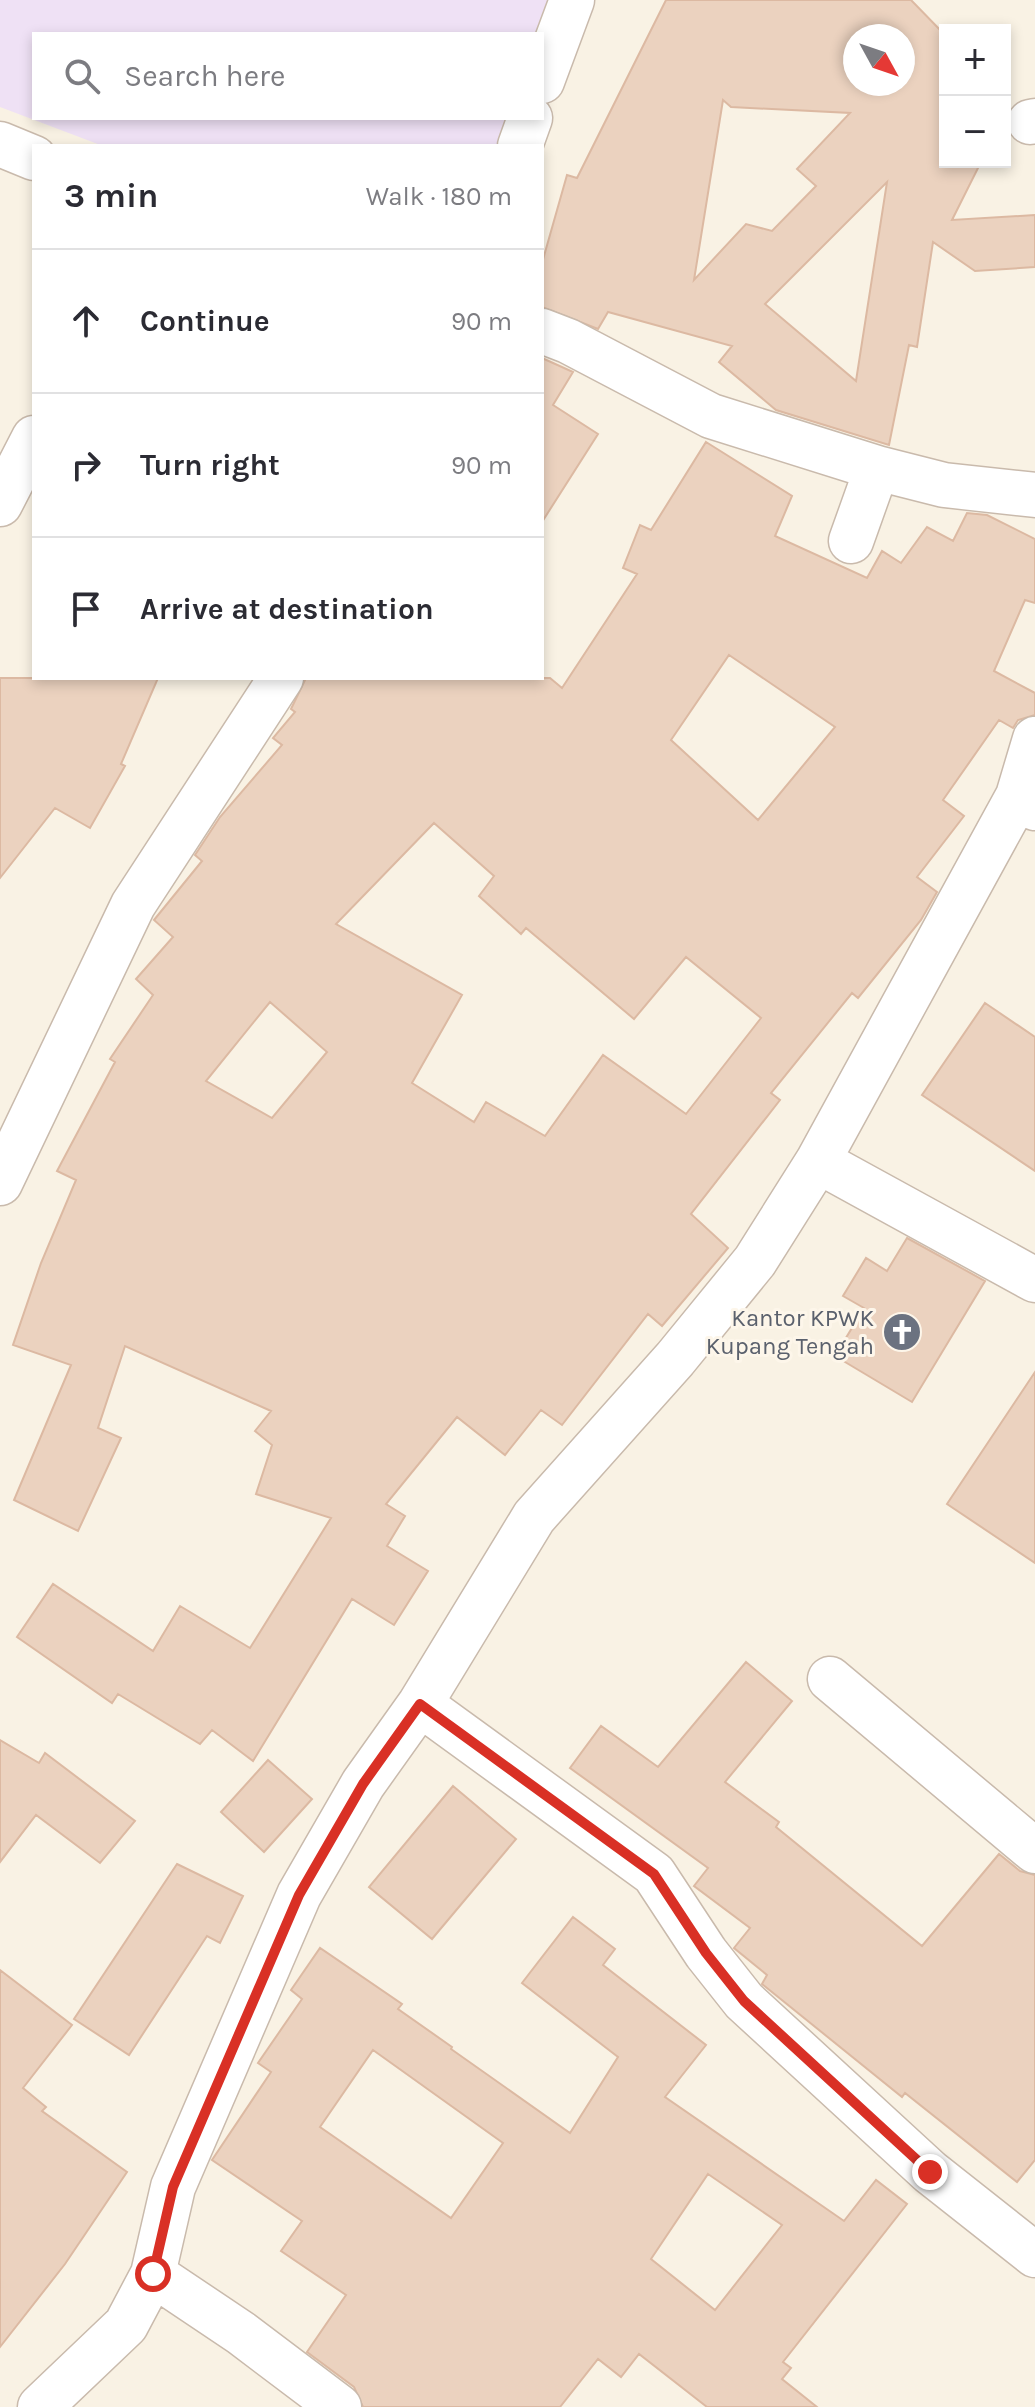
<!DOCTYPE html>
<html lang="en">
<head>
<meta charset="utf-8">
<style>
  :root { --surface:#fff; --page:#f2f2f3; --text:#2b2b33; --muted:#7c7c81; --line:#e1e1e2 }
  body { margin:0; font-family:Karla,sans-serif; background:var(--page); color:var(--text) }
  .controls { position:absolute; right:24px; top:24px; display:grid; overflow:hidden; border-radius:0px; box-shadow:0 4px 12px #0003 }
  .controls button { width:72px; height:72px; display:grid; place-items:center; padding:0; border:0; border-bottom:2px solid var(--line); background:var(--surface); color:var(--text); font:40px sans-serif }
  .compass { position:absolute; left:843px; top:24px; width:72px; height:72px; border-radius:50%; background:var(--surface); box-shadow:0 4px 12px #0003; rotate:130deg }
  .stop { position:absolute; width:24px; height:24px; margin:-18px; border:6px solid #d93025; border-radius:50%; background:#fff }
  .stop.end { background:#d93025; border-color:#fff; box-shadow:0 2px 8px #0008 }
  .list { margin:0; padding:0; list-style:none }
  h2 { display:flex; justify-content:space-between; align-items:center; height:104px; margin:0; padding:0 32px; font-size:34px }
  h2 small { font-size:26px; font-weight:400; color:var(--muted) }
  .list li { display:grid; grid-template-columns:52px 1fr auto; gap:24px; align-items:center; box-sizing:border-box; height:144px; padding:0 32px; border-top:2px solid var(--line) }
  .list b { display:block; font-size:30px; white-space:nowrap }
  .list em { font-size:26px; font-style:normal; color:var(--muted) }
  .icon { flex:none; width:44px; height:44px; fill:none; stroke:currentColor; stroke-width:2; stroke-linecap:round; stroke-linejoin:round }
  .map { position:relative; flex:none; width:1035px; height:2407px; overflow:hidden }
  .search { position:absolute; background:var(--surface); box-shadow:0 4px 12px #0003; left:32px; top:32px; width:512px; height:88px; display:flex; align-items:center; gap:20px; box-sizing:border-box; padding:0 28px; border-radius:0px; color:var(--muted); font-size:30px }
  .panel { position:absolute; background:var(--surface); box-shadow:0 4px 12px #0003; left:32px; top:144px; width:512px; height:536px; border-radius:0px }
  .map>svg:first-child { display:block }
</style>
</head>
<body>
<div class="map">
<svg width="1035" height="2407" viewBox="0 0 1035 2407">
  <rect width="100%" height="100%" fill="#f9f2e4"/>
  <path fill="#efe1f5" d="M0,0H550L539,34H34V118H510L501,146H103L0,107Z"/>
  <path fill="#ebd2bf" stroke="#dcb9a2" stroke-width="2" fill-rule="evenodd" d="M666,0H911L945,35V162H981L952,220L1035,215V267L975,271L933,242L917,347L909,345L889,445L776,410L719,362L732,346L608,312L598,329L542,307V263L567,175L577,178ZM855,36H903V84H855ZM723,100L731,107L850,113L797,169L816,186L772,231L746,224L694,280ZM887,182L856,381L765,304Z
    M542,358L573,372L553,405L598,434L542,522Z
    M706,442L792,496L775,536L867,578L882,551L901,563L927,527L953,541L967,513L987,515L1035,539V603L1025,600L994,671L1035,693V715L1018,720L1013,728L999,720L943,800L964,816L917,877L937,892L921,920L858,998L852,993L771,1093L780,1100L691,1214L728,1248L662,1326L648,1314L562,1425L541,1410L505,1455L457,1417L386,1504L405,1516L387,1546L428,1571L394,1625L352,1599L253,1761L212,1730L200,1744L118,1694L112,1703L17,1637L53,1584L153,1651L180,1606L250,1648L331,1518L256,1494L272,1445L255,1431L271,1411L125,1346L98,1428L121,1438L78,1531L14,1500L71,1365L13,1345L41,1263L76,1180L57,1171L115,1062L110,1059L153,995L136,979L173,937L154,920L202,861L195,855L220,817L282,745L273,738L295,712L291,709L306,678H550L562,688L637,574L623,568L640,525L651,530ZM729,655L835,727L758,820L671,740ZM434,823L494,876L479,896L521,934L526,928L634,1019L686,957L761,1018L686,1114L603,1055L545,1136L486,1102L474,1122L412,1083L462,995L336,924ZM270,1002L327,1052L272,1118L206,1081Z
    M0,678H158L121,764L125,766L90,828L55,808L0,878Z
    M985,1003L1035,1037V1171L922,1095Z
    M907,1238L985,1281L912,1402L835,1356L864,1308L843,1296L866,1258L887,1271Z
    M1035,1372V1563L947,1504Z
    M746,1662L792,1701L725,1782L779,1822L776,1827L922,1946L999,1854L1020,1871L1035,1875V2160L1017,2182L905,2093L902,2097L762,1984L767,1975L734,1948L750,1928L694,1886L708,1868L570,1768L601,1726L658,1767Z
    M0,1740L39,1763L45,1753L135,1821L100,1863L36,1815L0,1862Z
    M268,1760L312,1799L264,1852L221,1812Z
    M453,1786L516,1839L432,1939L369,1887Z
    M177,1864L243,1896L220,1943L207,1936L129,2055L74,2019Z
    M573,1917L615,1949L603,1965L706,2045L665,2097L844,2221L876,2180L907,2204L783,2362L791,2368L782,2379L817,2407H707L639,2354L621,2377L598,2359L560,2407H363L354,2387L307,2352L346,2295L281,2251L302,2221L212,2160L271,2072L258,2063L302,1999L291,1990L320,1948L402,2004L398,2009L452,2047L451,2049L570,2133L618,2057L522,1983ZM373,2050L503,2143L451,2218L320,2127ZM708,2174L782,2225L715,2310L651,2259Z
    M0,1970L72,2025L23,2088L46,2107L42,2111L127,2172L65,2264L0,2347Z"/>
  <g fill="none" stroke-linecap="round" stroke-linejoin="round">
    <g stroke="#c9baac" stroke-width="47">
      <path id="street" d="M542,81L572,0
        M1030,122L1035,121
        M0,144L34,158
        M520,146L530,118
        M542,331L568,341L711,416L877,468
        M0,504L34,438
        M851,541L877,468L944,485L1035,495
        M1035,739L1018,796L1035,808
        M818,1161L1035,1280
        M0,1183L133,905L281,678
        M830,1679L1035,1851
        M420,1704L654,1874L706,1953L744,2001L930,2172L1035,2255
        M153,2274L241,2333L339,2407
        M40,2407L126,2325L153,2274L173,2187L299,1895L363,1784L420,1704L534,1517L675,1359L755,1261L818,1161L1018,796"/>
    </g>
    <use href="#street" stroke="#fff" stroke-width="44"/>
  </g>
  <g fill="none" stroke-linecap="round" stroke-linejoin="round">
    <path stroke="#d93025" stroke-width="10" d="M153,2274L173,2187L299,1895L363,1784L420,1704L654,1874L706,1953L744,2001L930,2172"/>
  </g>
  <defs>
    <g id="church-disc" transform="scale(2)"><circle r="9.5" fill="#6b7280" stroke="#fdf6ea"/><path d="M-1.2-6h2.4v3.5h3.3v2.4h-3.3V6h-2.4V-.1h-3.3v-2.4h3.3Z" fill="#fff"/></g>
  </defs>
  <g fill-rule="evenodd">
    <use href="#church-disc" x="902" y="1332"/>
  </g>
  <g text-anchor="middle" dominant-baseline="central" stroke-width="6" stroke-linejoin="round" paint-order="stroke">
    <g font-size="24" fill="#5b616d" stroke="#fdf6ea" text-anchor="end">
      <text x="874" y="1318">Kantor KPWK<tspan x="874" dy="28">Kupang Tengah</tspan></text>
    </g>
  </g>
</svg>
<div class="controls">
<button>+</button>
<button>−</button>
</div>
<svg class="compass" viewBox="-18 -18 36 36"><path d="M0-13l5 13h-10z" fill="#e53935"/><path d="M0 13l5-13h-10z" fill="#7c7c81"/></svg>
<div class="stop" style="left:153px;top:2274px"></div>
<div class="stop end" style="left:930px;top:2172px"></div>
<div class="search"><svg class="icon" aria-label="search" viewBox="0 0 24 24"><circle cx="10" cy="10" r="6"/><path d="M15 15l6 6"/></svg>Search here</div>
<section class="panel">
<h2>3 min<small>Walk · 180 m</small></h2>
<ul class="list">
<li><svg class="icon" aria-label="ahead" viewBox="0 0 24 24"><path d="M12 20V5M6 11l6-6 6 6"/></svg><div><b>Continue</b></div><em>90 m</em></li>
<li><svg class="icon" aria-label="right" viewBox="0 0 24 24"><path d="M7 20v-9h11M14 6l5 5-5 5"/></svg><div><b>Turn right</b></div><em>90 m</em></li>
<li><svg class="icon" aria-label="arrive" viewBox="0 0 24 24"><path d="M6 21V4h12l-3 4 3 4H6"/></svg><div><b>Arrive at destination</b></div></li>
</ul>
</section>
</div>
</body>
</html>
